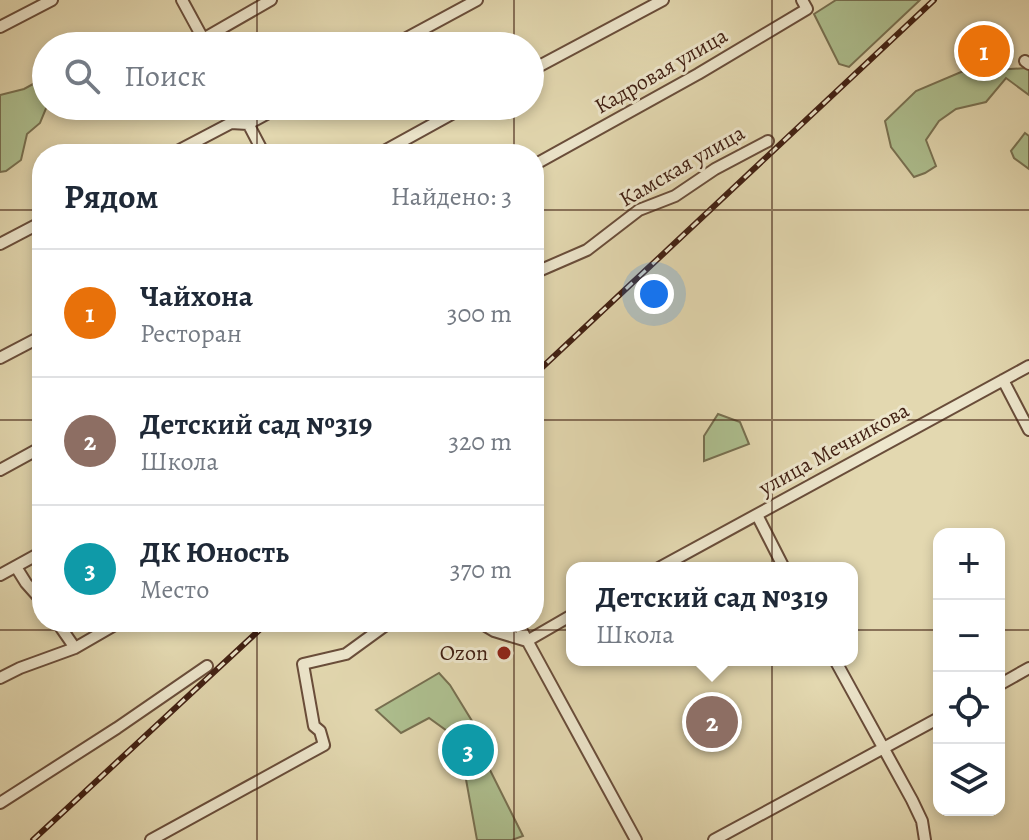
<!DOCTYPE html>
<html lang="ru">
<head>
<meta charset="utf-8">
<style>
  :root { --surface:#fff; --page:#f6f6f7; --text:#1f2937; --muted:#747a83; --line:#e0e1e3; --accent:#1a73e8 }
  body { margin:0; font-family:Alegreya,serif; background:var(--page); color:var(--text) }
  .controls { position:absolute; right:24px; bottom:24px; display:grid; overflow:hidden; border-radius:16px; box-shadow:0 4px 12px #0003 }
  .controls button { width:72px; height:72px; display:grid; place-items:center; padding:0; border:0; border-bottom:2px solid var(--line); background:var(--surface); color:var(--text); font:40px sans-serif }
  .you { position:absolute; left:654px; top:294px; width:28px; height:28px; margin:-20px; border:6px solid #fff; border-radius:50%; background:#1a73e8; box-shadow:0 0 0 12px #1a73e833 }
  .badge { display:grid; place-items:center; width:52px; height:52px; border-radius:50%; background:var(--accent); color:#fff; font-size:26px; font-weight:700 }
  .pin { position:absolute; translate:-50% -50%; border:4px solid #fff; box-shadow:0 2px 8px #0006 }
  .popup { position:absolute; left:566px; top:562px; width:292px; height:104px; box-sizing:border-box; display:grid; place-content:center; border-radius:16px; background:var(--surface); filter:drop-shadow(0 2px 6px #0005); font-size:26px; white-space:nowrap; color:var(--muted) }
  .popup b { font-size:30px; color:var(--text) }
  .popup::after { content:''; position:absolute; left:50%; top:100%; margin-left:-16px; border:16px solid transparent; border-top-color:var(--surface) }
  .list { margin:0; padding:0; list-style:none }
  h2 { display:flex; justify-content:space-between; align-items:center; height:104px; margin:0; padding:0 32px; font-size:34px }
  h2 small { font-size:26px; font-weight:400; color:var(--muted) }
  .list li { display:grid; grid-template-columns:52px 1fr auto; gap:24px; align-items:center; box-sizing:border-box; height:128px; padding:0 32px; border-top:2px solid var(--line) }
  .list b { display:block; font-size:30px; white-space:nowrap }
  .list p { margin:0; font-size:26px; white-space:nowrap; color:var(--muted) }
  .list em { font-size:26px; font-style:normal; color:var(--muted) }
  .icon { flex:none; width:44px; height:44px; fill:none; stroke:currentColor; stroke-width:2; stroke-linecap:round; stroke-linejoin:round }
  .map { position:relative; flex:none; width:1029px; height:840px; overflow:hidden }
  .search { position:absolute; background:var(--surface); box-shadow:0 4px 12px #0003; left:32px; top:32px; width:512px; height:88px; display:flex; align-items:center; gap:20px; box-sizing:border-box; padding:0 28px; border-radius:44px; color:var(--muted); font-size:30px }
  .panel { position:absolute; background:var(--surface); box-shadow:0 4px 12px #0003; left:32px; top:144px; width:512px; height:488px; border-radius:32px }
  .map>svg:first-child { display:block }
</style>
</head>
<body>
<div class="map">
<svg width="1029" height="840" viewBox="0 0 1029 840">
  <rect width="100%" height="100%" fill="#e3d8b0"/>
  <filter id="stains"><feTurbulence type="fractalNoise" baseFrequency=".0025" numOctaves="4"/><feColorMatrix values="0 0 0 0 .2 0 0 0 0 .09 0 0 0 0 .02 0 0 0 .5 -.17"/></filter>
  <radialGradient id="worn" r=".72"><stop offset=".6" stop-color="#630" stop-opacity="0"/><stop offset="1" stop-color="#630" stop-opacity=".3"/></radialGradient>
  <path fill="#aec090" stroke="#777051" stroke-width="2" d="M836,0H920L849,67L839,64L814,14Z
    M1027,68L1029,69V95L1006,78L986,102L956,109L939,121L926,140L936,166L925,173L914,177L891,147L885,121L916,91L961,72Z
    M46,77L47,106L40,123L27,134L21,160L6,171L0,172V95L24,89Z
    M1025,133L1029,136V169L1014,158L1011,151Z
    M718,414L740,422L749,444L704,461V436Z
    M439,673L450,685L472,721L450,733L429,718L401,733L376,710Z
    M486,762L523,836L512,840H477L465,774Z"/>
  <g fill="none" stroke-linecap="round" stroke-linejoin="round">
    <g stroke="#694d3a" stroke-width="14">
      <path id="minor" d="M182,0L207,46
        M0,27L52,0
        M203,39L271,0
        M392,46L477,0
        M1025,61L1029,64
        M530,71L663,0
        M239,106L264,154
        M172,154L231,123L248,124L281,106
        M379,154L466,106
        M534,165L698,74L807,9L802,0
        M0,244L42,222
        M534,273L587,250L639,210L675,196L715,169L768,141
        M0,358L42,336
        M1003,380L1029,430
        M0,470L42,447
        M757,515L784,568
        M16,567L26,583L42,601
        M659,568L1029,366
        M0,575L42,552
        M57,622L75,648
        M479,622L494,631L527,641
        M517,622L636,840
        M527,641L572,615
        M835,660L912,800L922,821L925,840
        M0,678L20,668L75,648L120,622
        M999,685L1029,668
        M0,803L117,728L207,666
        M151,840L324,745L320,731L314,726L303,664L346,654L390,622
        M714,840L939,718"/>
    </g>
    <use href="#minor" stroke="#ede6cc" stroke-width="10"/>
    <g stroke="#401f12" stroke-width="6">
      <path id="rail" d="M534,375L934,0
        M33,840L268,622"/>
    </g>
    <use href="#rail" stroke="#ede6cc" stroke-width="3" stroke-dasharray="9" stroke-linecap="butt"/>
  </g>
  <path fill="none" stroke="#401f12" stroke-width="2" stroke-opacity="0.55" d="M257,0V46M514,0V46M772,0V840M257,106V154M514,106V154M0,210H42M534,210H1029M0,420H42M534,420H1029M257,622V840M514,622V840M0,630H939M999,630H1029"/>
  <circle fill="#8f2418" stroke="#ede6cc" stroke-width="3" cx="504" cy="653" r="8"/>
  <g text-anchor="middle" dominant-baseline="central" stroke-width="6" stroke-linejoin="round" paint-order="stroke">
    <g font-size="22" fill="#401f12" stroke="#ede6cc">
      <text transform="translate(661 71) rotate(-30)">Кадровая улица</text>
      <text transform="translate(682 166) rotate(-30)">Камская улица</text>
      <text transform="translate(834 449) rotate(-29)">улица Мечникова</text>
    </g>
    <g font-size="22" fill="#401f12" stroke="#ede6cc" text-anchor="end">
      <text x="488" y="653">Ozon</text>
    </g>
  </g>
  <rect width="100%" height="100%" filter="url(#stains)"/>
  <rect width="100%" height="100%" fill="url(#worn)"/>
</svg>
<div class="controls">
<button>+</button>
<button>−</button>
<button><svg class="icon" aria-label="locate" viewBox="0 0 24 24"><circle cx="12" cy="12" r="6"/><path d="M12 2v4M12 18v4M2 12h4M18 12h4"/></svg></button>
<button><svg class="icon" aria-label="layers" viewBox="0 0 24 24"><path d="M12 4l9 5-9 5-9-5zM3 14l9 5 9-5"/></svg></button>
</div>
<div class="you"></div>
<div class="pin badge" style="left:984px;top:51px;background:#e8710a">1</div>
<div class="pin badge" style="left:712px;top:722px;background:#8d6e63">2</div>
<div class="popup"><b>Детский сад №319</b>Школа</div>
<div class="pin badge" style="left:468px;top:750px;background:#0f9aa8">3</div>
<div class="search"><svg class="icon" aria-label="search" viewBox="0 0 24 24"><circle cx="10" cy="10" r="6"/><path d="M15 15l6 6"/></svg>Поиск</div>
<section class="panel">
<h2>Рядом<small>Найдено: 3</small></h2>
<ul class="list">
<li><span class="badge" style="background:#e8710a">1</span><div><b>Чайхона</b><p>Ресторан</p></div><em>300 m</em></li>
<li><span class="badge" style="background:#8d6e63">2</span><div><b>Детский сад №319</b><p>Школа</p></div><em>320 m</em></li>
<li><span class="badge" style="background:#0f9aa8">3</span><div><b>ДК Юность</b><p>Место</p></div><em>370 m</em></li>
</ul>
</section>
</div>
</body>
</html>
